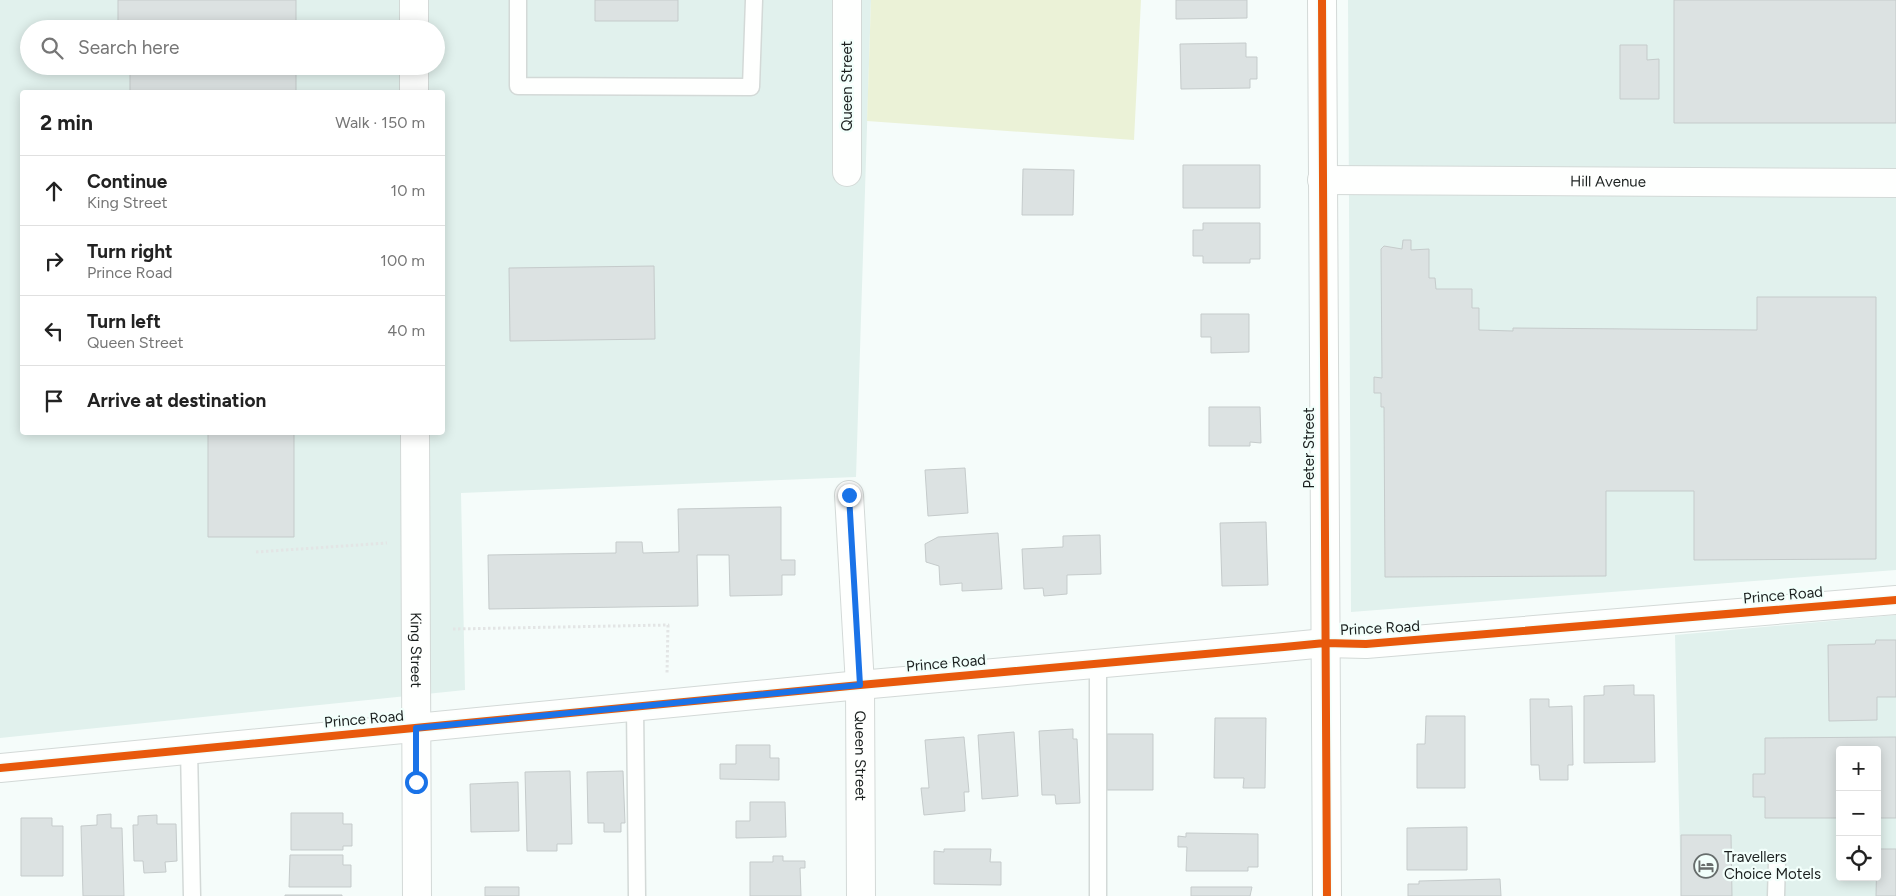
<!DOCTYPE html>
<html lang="en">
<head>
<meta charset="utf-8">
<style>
  :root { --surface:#fff; --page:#f2f2f2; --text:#222; --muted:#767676; --line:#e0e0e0 }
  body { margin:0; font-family:Figtree,sans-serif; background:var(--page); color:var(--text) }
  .controls { position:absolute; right:15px; bottom:15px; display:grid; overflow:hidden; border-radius:5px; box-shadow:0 2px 12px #0003 }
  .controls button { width:45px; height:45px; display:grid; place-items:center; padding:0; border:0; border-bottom:1px solid var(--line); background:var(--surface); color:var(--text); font:25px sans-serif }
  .stop { position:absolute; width:15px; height:15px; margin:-11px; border:4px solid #1a73e8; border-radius:50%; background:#fff }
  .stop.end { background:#1a73e8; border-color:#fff; box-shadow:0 1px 5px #0008 }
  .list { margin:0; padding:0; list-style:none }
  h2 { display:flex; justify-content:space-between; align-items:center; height:65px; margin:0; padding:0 20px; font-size:21px }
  h2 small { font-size:16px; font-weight:400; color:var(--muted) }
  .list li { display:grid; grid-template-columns:32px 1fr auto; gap:15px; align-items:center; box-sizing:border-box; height:70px; padding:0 20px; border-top:1px solid var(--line) }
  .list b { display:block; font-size:19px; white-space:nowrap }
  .list p { margin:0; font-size:16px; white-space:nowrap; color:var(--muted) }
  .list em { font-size:16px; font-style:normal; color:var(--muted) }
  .icon { flex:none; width:28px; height:28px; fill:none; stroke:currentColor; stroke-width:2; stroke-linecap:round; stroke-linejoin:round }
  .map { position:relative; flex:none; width:1896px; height:896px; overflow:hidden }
  .search { position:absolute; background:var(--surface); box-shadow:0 2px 12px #0003; left:20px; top:20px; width:425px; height:55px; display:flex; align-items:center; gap:12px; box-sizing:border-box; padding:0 18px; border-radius:28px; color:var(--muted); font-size:19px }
  .panel { position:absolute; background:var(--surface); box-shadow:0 2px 12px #0003; left:20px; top:90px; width:425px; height:345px; border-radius:5px }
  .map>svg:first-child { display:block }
</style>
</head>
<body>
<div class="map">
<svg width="1896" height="896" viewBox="0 0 1896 896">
  <rect width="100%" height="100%" fill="#f5fcfa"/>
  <path fill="#e1f1ed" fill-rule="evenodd" d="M0,0H871L856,477L461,493L465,690L0,738ZM29,29H436V66H29ZM22,92H442V432H22Z
    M1348,0H1896V570L1351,612Z
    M1896,615V896H1681L1675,635ZM1840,750H1877V877H1840Z"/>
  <path fill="#ebf2d7" d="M871,0H1141L1134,140L867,121Z"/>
  <path fill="#dce2e2" stroke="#c5cbcb" d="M118,0H296V29H130V22H118Z
    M595,0H678V21H595Z
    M1176,0H1247V18L1176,19Z
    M1674,0H1896V123H1674Z
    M1246,43V57H1257V79H1250V88L1181,89L1180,44Z
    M1620,45H1647V60L1659,59V99H1620Z
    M130,66H296V92H130Z
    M1183,165H1260V208H1183Z
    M1023,169L1074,170L1073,215H1022Z
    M1203,223H1260V259H1250V263H1203V256H1193V230H1203Z
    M1403,240H1411V250L1429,249V278H1435L1436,289H1472V308H1479V330L1513,331V328L1757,330V297H1876V559L1694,560V491H1606V576L1385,577L1384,407H1381V393H1374V377L1382,378L1381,249L1384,246L1402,249Z
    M654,266L655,339L510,341L509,268Z
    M1201,314H1249V352L1211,353V337H1201Z
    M1209,407H1260L1261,443L1250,442V446H1209Z
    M208,432H294V537H208Z
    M965,468L968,513L928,516L925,470Z
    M781,507V560H795V575H782V595L730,596L729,555H697L698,606L489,609L488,555L616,553V542H642L643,553L679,552L678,509Z
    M1266,522L1268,585L1222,586L1220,523Z
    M998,533L1002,589L962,591V583L940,585L939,566L926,562L925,544L938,537Z
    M1100,535L1101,574L1067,575V594L1044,596L1043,588L1024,589L1022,549L1063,547V536Z
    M1876,640H1896V697H1877V720L1829,721L1828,645L1875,644Z
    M1634,685V695H1654L1655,762L1584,763V696L1604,695V686Z
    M1530,699H1549V707L1572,706L1573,765H1568V780H1540L1539,765H1531Z
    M1426,716H1465V788H1417V744H1425Z
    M1215,718H1266L1265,788H1243L1244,778H1214Z
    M1073,729V739H1077L1080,803L1056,804L1055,795H1042L1039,731Z
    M1014,732L1018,796L982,799L978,735Z
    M1107,734H1153V790H1107Z
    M964,737L969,792H964L965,811L924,815L921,788H929L925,740Z
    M1896,737V818H1877V750H1840V818H1765V797H1753V774H1765V738Z
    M736,745H770V758H779V780L720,779V764H736Z
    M570,771L572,844H557V851H527L525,772Z
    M623,771L625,823H621V832H604V823H588L587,772Z
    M518,782L519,831L471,832L470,784Z
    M750,802H785L786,837L736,838V821H750Z
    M291,813H343V824H352V846H343V850H291Z
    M111,814V828H122L124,896H83L81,826L97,825V815Z
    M157,815V824H176L177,861L165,862L166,872L144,873L143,861H134L133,825H138V816Z
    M21,818H52V826H63V876H21Z
    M1467,827V870H1407V828Z
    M1186,833L1258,834V867H1248V871H1186L1187,847H1178V836L1186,837Z
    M1681,835H1731L1732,896H1681Z
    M944,849H991L990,862H1001V885L934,884V851L944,852Z
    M1877,849H1896V896H1876Z
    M290,855H343V865H351V887H289Z
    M773,856H783V861H805V868H800L801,896H750V862H773Z
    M1500,879L1501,896H1408V884H1419V881Z
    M485,887H519V896H485Z
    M1191,887H1252L1250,896H1191Z
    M285,895H342V896H285Z"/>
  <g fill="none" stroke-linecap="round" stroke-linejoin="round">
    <g stroke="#d3d9d7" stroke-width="19">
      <path id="service" d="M518,0V86L751,87L754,0
        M1098,664V896
        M635,706L637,896
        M189,749L192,896
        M1776,896L1777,861"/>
    </g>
    <g stroke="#d3d9d7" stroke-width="30">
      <g id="minor">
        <path d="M414,0V29"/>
        <path d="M847,0V172"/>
        <path d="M1322,0L1327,896"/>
        <path d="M414,66V92"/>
        <path id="s1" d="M1322,180L1896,183"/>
        <path id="s2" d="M415,432L417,896"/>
        <path id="s3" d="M849,495L860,685L861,896"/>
      </g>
    </g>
    <g stroke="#d3d9d7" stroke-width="30">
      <path id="tertiary" d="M0,768L860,685L1284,647L1325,643L1366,644L1896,600"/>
    </g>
    <path stroke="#e3e5e5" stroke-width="3" stroke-dasharray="2.5 2.5" stroke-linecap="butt" d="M256,552L387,543
      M453,629L668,625L667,674"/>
    <use href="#service" stroke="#fefffe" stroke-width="16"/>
    <use href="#minor" stroke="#fefffe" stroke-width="28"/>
    <use href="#tertiary" stroke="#fefffe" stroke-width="28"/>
    <g stroke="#f2fffb" stroke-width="11">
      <path id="cycleway" d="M1322,0L1327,896
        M0,768L860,685L1284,647L1325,643L1366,644L1896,600"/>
    </g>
    <use href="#cycleway" stroke="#e8590c" stroke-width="8"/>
  </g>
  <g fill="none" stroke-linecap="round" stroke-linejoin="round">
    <path stroke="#1a73e8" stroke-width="6" d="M416,782V728L860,685L849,495"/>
  </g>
  <defs>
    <g id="hotel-ring" transform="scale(1.25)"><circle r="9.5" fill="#f2fffb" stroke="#676d6c" stroke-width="1.5"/><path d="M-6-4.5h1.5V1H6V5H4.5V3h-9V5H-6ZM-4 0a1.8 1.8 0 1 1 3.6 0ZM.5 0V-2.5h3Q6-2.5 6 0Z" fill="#676d6c"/></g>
  </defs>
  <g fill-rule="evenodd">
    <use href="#hotel-ring" x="1706" y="866"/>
  </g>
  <g text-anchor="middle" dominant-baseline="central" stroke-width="4.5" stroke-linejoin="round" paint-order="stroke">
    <g font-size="15" fill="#1b201f" stroke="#f2fffb">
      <text transform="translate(847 86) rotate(-90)">Queen Street</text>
      <text stroke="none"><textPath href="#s1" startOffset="286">Hill Avenue</textPath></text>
      <text transform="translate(1309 448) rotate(-90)">Peter Street</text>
      <text transform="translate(1783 595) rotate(-5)">Prince Road</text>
      <text transform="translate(1380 628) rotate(-3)">Prince Road</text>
      <text stroke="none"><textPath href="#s2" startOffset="218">King Street</textPath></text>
      <text transform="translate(946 663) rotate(-5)">Prince Road</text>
      <text transform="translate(364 719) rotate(-5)">Prince Road</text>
      <text stroke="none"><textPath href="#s3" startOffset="261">Queen Street</textPath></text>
    </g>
    <g font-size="15" fill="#1b201f" stroke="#f2fffb" text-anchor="start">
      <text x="1724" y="857">Travellers<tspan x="1724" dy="17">Choice Motels</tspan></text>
    </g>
  </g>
</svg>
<div class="controls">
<button>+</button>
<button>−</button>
<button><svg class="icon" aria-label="locate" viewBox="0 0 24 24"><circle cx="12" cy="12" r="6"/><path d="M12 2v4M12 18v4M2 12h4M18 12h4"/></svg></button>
</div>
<div class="stop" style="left:416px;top:782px"></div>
<div class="stop end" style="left:849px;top:495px"></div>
<div class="search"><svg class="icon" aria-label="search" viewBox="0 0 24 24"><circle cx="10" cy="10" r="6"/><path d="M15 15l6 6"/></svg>Search here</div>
<section class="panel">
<h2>2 min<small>Walk · 150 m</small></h2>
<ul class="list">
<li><svg class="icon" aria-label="ahead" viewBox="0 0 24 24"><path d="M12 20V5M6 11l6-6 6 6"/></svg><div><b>Continue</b><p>King Street</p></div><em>10 m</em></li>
<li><svg class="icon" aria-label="right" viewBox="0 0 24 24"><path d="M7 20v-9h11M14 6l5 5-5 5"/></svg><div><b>Turn right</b><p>Prince Road</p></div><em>100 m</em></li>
<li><svg class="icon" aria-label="left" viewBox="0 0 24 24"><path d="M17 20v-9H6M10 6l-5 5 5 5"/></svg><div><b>Turn left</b><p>Queen Street</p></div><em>40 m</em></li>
<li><svg class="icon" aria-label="arrive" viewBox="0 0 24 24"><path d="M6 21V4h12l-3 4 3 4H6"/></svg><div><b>Arrive at destination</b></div></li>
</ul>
</section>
</div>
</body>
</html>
